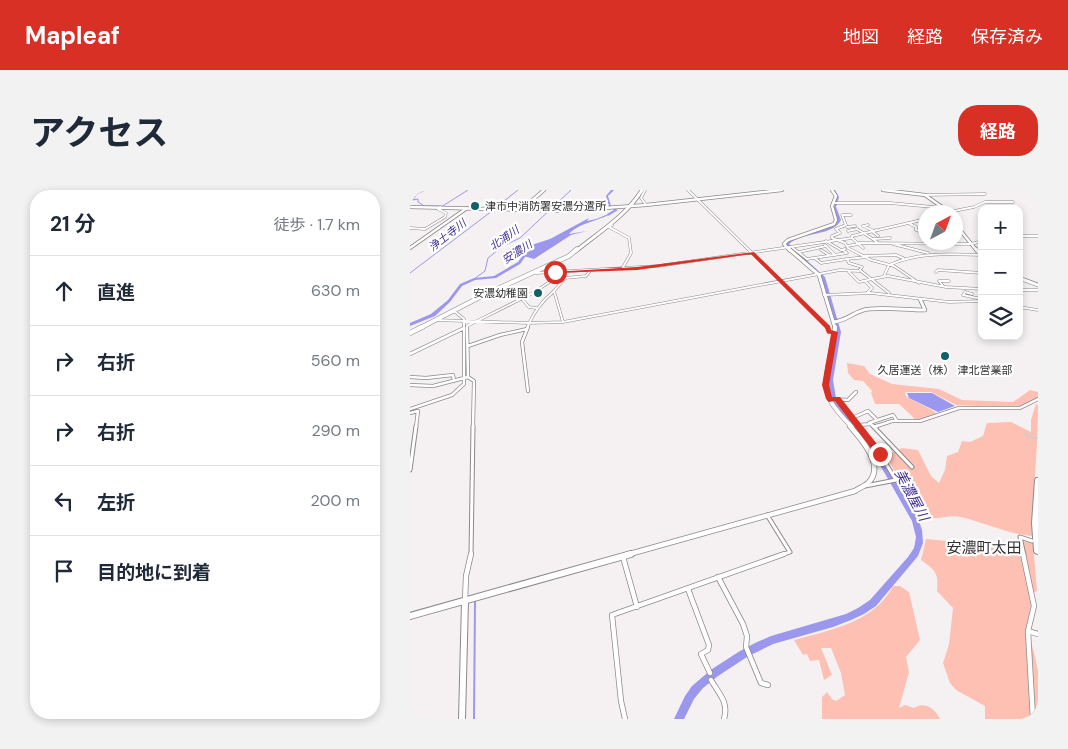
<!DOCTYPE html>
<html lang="ja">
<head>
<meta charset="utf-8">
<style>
  :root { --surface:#fff; --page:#f2f2f3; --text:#1f2937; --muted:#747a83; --line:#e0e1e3; --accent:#d93025 }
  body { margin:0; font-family:"DM Sans","Noto Sans JP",sans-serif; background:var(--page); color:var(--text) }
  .controls { position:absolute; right:15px; top:15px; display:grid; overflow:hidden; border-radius:10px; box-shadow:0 2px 8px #0003 }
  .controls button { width:45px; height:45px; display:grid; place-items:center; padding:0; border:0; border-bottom:1px solid var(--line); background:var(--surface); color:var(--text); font:25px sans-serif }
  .compass { position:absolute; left:508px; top:15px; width:45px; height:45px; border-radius:50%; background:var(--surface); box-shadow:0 2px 8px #0003; rotate:41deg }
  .stop { position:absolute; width:15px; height:15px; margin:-11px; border:4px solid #d93025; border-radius:50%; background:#fff }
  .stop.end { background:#d93025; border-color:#fff; box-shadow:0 1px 5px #0008 }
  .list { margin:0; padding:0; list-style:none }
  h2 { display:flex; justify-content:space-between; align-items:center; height:65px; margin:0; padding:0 20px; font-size:21px }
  h2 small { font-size:16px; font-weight:400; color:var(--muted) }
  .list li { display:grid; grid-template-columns:32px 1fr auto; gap:15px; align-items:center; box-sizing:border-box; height:70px; padding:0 20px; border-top:1px solid var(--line) }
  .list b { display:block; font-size:19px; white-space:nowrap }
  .list em { font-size:16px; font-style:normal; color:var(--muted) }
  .icon { flex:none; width:28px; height:28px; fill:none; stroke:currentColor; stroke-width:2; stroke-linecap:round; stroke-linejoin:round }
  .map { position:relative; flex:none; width:628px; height:529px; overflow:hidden; border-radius:20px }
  header { display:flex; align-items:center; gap:30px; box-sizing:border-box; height:70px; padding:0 25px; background:var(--accent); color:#fff }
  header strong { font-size:24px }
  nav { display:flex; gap:28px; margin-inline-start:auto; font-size:18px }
  .intro { display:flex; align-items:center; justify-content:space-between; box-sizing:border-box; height:120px; padding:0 30px }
  h1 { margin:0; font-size:35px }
  .button { padding:12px 22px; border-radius:20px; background:var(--accent); color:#fff; font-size:18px; font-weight:700 }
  main { display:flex; gap:30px; padding:0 30px }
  aside { flex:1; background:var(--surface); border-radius:20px; box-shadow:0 2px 8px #0003 }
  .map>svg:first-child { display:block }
</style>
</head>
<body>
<header>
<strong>Mapleaf</strong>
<nav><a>地図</a><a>経路</a><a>保存済み</a></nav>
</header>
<div class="intro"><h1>アクセス</h1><a class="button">経路</a></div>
<main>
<aside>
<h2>21 分<small>徒歩 · 1.7 km</small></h2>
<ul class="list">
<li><svg class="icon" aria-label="ahead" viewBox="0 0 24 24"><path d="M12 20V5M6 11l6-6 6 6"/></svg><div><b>直進</b></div><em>630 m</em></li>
<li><svg class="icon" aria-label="right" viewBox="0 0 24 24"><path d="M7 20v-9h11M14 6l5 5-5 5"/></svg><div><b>右折</b></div><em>560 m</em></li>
<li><svg class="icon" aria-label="right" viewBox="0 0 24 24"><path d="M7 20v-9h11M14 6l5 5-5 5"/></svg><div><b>右折</b></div><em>290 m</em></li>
<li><svg class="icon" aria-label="left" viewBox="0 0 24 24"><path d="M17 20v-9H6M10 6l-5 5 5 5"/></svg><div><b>左折</b></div><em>200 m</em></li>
<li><svg class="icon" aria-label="arrive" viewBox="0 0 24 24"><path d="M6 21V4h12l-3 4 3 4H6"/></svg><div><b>目的地に到着</b></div></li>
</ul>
</aside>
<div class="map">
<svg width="628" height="529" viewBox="0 0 628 529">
  <rect width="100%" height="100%" fill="#f5f1f3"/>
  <path fill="#fdc0b3" d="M437,173L454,176L460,184L482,194L529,199L552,210L603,212L620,200L628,202V209H625L614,217L609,218L546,215L521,202H496L495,204L497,207L522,220L528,225L513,231L502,230L504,228L489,214H465L461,203L462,201L453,191L444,190L438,183Z
    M626,214L628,215C628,259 623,302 622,346C597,344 576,333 551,327C538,324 523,332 509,327L488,295L490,291L476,266L492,258L508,260L521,286L529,293L535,280L537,266L548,262L552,251L560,252L573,246L577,233L601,232L621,242V230Z
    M557,348C574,357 596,361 615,367L612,351L623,353L627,401L624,402L616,438L624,462L628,481V529H575V516L546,500L540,493L533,473L539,454L543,418L527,401C529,383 525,380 511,370L516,349L548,352Z
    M483,396H490L499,402L510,450L496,467L499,482L489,518L495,515L504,518C514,511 525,518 530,529H412V507L417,502L422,509L426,511L435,505L431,483L421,458H411L422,485L414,490L409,470L400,471L397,464L393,465L384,450C420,440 465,432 483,396Z"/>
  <path fill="#9b97ed" d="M206,21C191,31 170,32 159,44L177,41L161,45L124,69L100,62L140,49L179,28L177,31L186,29Z
    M497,203H522L545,216L528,222L499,208Z"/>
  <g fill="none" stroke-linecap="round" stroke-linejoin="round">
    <path stroke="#9b97ed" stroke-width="1" d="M7,4L3,10L8,9V12L14,16H31
      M31,17L58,0
      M85,18L108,0
      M0,83L82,21
      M64,89L75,81L78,68L93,56L110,48L161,0"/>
    <path stroke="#9b97ed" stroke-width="2" d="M64,529L65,411"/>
    <path fill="#9b97ed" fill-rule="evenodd" d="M201,0H204L198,6L201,16L208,20L198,26L197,24L204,20L199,16L196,6Z
      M423,0H425L429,7L426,17L431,30C422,47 393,41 379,54L415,87L431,142L423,190L426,208L463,253L509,331L512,340L513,353L508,366L466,416L454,424L441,430L423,437L363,454L337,467L308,486L293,498L284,509L274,529H264L275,506L282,496L302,479L330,461L345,453L361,446L436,424L448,418L460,410L498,367L504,358L505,353L506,347L502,331L458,254L420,208L417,190L427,142L411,87L375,54C389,40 419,45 427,30L424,17L427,7Z
      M120,62H121V64L115,67L110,74L86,88L65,90L52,96L40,112L25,126L0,136V133L21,124L38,110L50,94L64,88L84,86L108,72L113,65Z"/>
    <path stroke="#cecbcc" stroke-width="3" stroke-dasharray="3 2" stroke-linecap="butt" d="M615,244L628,249"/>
    <g stroke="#8d898b" stroke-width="3">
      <path id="minor-far3" d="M235,0L231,8L236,15
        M278,0L418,138
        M513,5L575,4
        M0,6L13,0
        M423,13H480L534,18
        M539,22L564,17L575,12H603
        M441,25H432L436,35L426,39L430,43L422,46V48L435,53L438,58L461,70L484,76L509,93
        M500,34L506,37V40L516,43
        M202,35L199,37L219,48L221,63L212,79
        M458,35L453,36L462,40
        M437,37L445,36
        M0,38L15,39L35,27L36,23L28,19L30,17
        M466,40L463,42L468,46
        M438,41L447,39L455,44
        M455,44L467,52
        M609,46H628
        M442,48L453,58
        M464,49L480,48
        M416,51L431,60L435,59
        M449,53L561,54
        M483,54L518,63
        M561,54L572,51
        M415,55L425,65
        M437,56L449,54
        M383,58L397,69L437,63L433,60
        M411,60L419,65
        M389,62L416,56
        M455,66L486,65L493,68
        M406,69L411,73L437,69
        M451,81L479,103
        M439,82L449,92L462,89
        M526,82L528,80L572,83
        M126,83L248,76L442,48V46L516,29
        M474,86L479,75C508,62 539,64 570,65
        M462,89L478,86L536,97L572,99
        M455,91L462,98L458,102
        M533,96L529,91H539
        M609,100H628
        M562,104L555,102L553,105L571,109
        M414,105L461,103L539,112L572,111
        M112,109L119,117L126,118
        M609,117L628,120
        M44,121L54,129V138
        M25,130L119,133L153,132L430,80L449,81L452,77L439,73L437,69L457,67
        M153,132L144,101L155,88L176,86L180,81
        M57,138V136L123,103L156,81
        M117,138C124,122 131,112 144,101"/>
    </g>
    <g stroke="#8d898b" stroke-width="4">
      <path id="minor-far2" d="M57,137L58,187
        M118,137L112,152L118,201
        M418,137L419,142
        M58,156L90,145L117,139
        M0,164L54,138
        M0,187L16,188L43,185L44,191
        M54,188L58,187L64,191L63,237
        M0,195L23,196L54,188
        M419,209L438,210L446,202
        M427,209L450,237
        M0,219L42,205L54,194V137
        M0,223L8,221L6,237
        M442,228L458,221L466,229
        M459,233L483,225L487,231
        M449,235L461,234L464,237
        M464,237L482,231H510L549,218H610L628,209"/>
    </g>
    <g stroke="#8d898b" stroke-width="5">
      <path id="minor-far1" d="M449,236L463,253L486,290L455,296
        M463,236L502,277
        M464,237L467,236
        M0,280L6,236
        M357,325L380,362L371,365
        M61,365L63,236
        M614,365L610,347L622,351"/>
    </g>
    <g stroke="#8d898b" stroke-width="6">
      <path id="minor" d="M613,364L624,416L618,441L623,529
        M213,367L227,417
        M308,387L333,434L337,446L336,457L351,493L358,495
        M278,399L299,455L298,460L291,464L300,483
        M55,411L56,386L61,364
        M618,441L628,444
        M301,490C309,504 319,512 314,529
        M215,529L211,511L202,425L374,364"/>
    </g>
    <g stroke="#8d898b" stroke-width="4">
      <path id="tertiary-far4" d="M111,20L134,0
        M0,58L57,18
        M380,61L374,54L378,50L424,34L426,30L422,16L426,6L422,0"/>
    </g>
    <g stroke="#8d898b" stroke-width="4.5">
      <path id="tertiary-far3" d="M379,59L409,85L425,138
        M423,132C438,131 445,120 459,119C477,117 497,120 515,120L510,109"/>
    </g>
    <g stroke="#8d898b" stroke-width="5">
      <path id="tertiary-far2" d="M425,137C425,160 409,187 420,210C425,220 434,229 442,237"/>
    </g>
    <g stroke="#8d898b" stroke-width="6">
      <path id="tertiary-far1" d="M216,365L445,301C449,298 455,296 459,292C475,275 451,249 440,236"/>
    </g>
    <g stroke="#8d898b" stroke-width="8">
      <path id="tertiary" d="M0,426L221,364
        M52,529L55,411"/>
    </g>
    <g stroke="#8d898b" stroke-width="4">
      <path id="secondary-far1" d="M473,0L515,5L539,22
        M0,17L153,21L236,15L372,0
        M546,35L567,61"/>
    </g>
    <g stroke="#8d898b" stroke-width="4.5">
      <path id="secondary" d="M566,59L572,67
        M609,88L628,95"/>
    </g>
    <g stroke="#8d898b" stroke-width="4.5">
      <path id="primary-far2" d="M166,61C188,43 217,25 232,0"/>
    </g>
    <g stroke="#8d898b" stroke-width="5">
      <path id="primary-far1" d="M10,138L74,105L159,66L167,59"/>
    </g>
    <g stroke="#8d898b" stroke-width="5.5">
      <path id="primary" d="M0,143L12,137"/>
    </g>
    <g stroke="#8d898b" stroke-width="2">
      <path id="motorway" d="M626,288H628V364L625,363L624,361L622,333L625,290Z"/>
    </g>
    <use href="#minor-far3" stroke="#fff" stroke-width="2"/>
    <use href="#minor-far2" stroke="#fff" stroke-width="2.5"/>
    <use href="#minor-far1" stroke="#fff" stroke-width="3"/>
    <use href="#minor" stroke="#fff" stroke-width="4.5"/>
    <use href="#tertiary-far4" stroke="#fff" stroke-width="2.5"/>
    <use href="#tertiary-far3" stroke="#fff" stroke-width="3"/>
    <use href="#tertiary-far2" stroke="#fff" stroke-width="4"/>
    <use href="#tertiary-far1" stroke="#fff" stroke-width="4.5"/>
    <use href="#tertiary" stroke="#fff" stroke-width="6"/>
    <use href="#secondary-far1" stroke="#fff" stroke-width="2.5"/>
    <use href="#secondary" stroke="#fff" stroke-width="3"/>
    <use href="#primary-far2" stroke="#fff" stroke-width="3"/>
    <use href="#primary-far1" stroke="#fff" stroke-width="4"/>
    <use href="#primary" stroke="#fff" stroke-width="4.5"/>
    <use href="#motorway" fill="#fff" fill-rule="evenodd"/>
  </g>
  <path fill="#d93025" d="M344,62L420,136L421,140L428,142L419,195L422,207H430L473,262V266H467L425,211L419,212L416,209L412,195L421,144L417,143L415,138L341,64L227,80L145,83L142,82L227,77Z"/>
  <g fill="#116168" stroke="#fff" stroke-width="2">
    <circle cx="65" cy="16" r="5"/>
    <circle cx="128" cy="103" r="5"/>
    <circle cx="535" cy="166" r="5"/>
  </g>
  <g text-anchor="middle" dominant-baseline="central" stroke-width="4.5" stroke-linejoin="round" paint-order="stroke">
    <g font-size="11" fill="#323132" stroke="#fff" text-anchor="start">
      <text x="75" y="16">津市中消防署安濃分遣所</text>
      <text x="118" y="103" text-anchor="end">安濃幼稚園</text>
      <text x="535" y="180" text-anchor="middle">久居運送（株） 津北営業部</text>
    </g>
    <g font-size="11" font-style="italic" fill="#433294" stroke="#fff">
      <text transform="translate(37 45) rotate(-38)">浄土寺川</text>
      <text transform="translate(94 48) rotate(-35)">北浦川</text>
      <text transform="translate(107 62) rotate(-33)">安濃川</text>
    </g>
    <g font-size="14" font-style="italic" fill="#433294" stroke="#fff">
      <text transform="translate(502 305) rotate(62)">美濃屋川</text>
    </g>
    <g font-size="15" fill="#323132" stroke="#fff">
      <text x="574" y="358">安濃町太田</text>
    </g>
  </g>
</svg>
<div class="controls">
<button>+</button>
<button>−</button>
<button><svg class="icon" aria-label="layers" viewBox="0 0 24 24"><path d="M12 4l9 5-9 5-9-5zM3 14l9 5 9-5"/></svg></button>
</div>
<svg class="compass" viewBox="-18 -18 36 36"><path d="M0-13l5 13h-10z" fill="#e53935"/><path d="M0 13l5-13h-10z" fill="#747a83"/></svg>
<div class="stop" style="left:145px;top:82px"></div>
<div class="stop end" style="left:470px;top:264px"></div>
</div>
</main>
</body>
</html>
